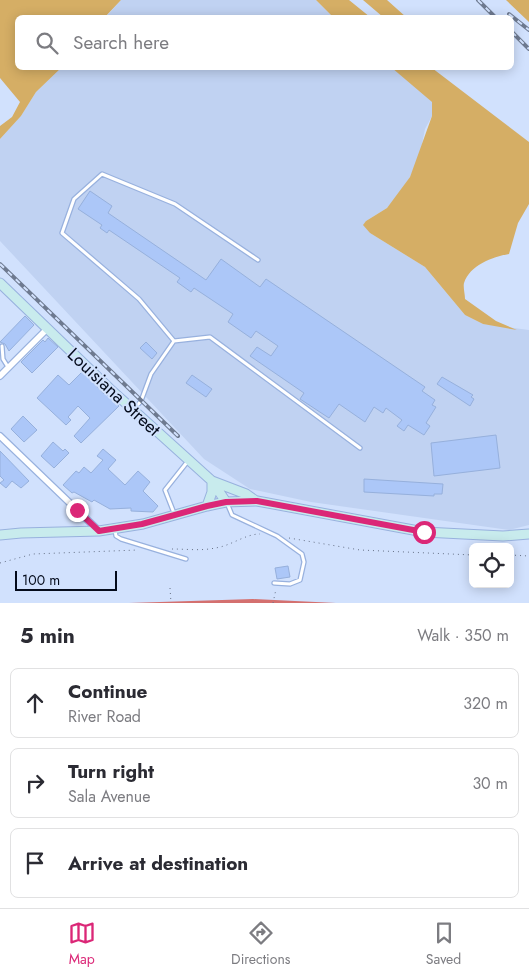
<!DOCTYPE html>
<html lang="en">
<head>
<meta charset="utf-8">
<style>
  :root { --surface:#fff; --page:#f2f2f3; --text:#2b2b33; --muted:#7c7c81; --line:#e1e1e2; --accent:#db2777 }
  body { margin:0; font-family:Jost,sans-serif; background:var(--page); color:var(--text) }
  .controls { position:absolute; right:15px; bottom:15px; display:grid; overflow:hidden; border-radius:8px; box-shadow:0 2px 12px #0003 }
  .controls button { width:45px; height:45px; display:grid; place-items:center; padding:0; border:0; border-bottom:1px solid var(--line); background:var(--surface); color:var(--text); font:25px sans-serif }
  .scale { position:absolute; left:15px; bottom:12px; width:102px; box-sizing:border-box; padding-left:5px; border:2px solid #040b1b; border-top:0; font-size:14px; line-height:18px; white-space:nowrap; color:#040b1b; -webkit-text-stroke:4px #d1e1fd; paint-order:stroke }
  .stop { position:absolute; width:15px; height:15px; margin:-11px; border:4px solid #db2777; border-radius:50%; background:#fff }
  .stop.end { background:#db2777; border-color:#fff; box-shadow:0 1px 5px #0008 }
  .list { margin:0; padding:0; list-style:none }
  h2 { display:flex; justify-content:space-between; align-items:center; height:65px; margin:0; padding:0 20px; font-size:21px }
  h2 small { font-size:16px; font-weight:400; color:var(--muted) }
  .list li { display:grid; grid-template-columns:32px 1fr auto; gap:15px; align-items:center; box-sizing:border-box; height:70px; margin:0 10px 10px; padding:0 10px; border:1px solid var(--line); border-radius:8px }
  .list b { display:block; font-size:19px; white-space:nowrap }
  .list p { margin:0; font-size:16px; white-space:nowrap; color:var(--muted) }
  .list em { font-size:16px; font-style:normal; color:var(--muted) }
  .icon { flex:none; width:28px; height:28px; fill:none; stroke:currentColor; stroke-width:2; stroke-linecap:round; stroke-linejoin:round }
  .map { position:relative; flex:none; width:529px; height:603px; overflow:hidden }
  .search { position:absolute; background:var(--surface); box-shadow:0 2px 12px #0003; left:15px; right:15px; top:15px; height:55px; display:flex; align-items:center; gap:12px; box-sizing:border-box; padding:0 18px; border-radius:8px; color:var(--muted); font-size:19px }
  .sheet { height:305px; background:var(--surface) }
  nav { display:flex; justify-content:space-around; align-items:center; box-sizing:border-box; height:70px; border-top:1px solid var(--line); background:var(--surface); font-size:14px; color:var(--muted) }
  nav a { display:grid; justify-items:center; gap:2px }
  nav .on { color:var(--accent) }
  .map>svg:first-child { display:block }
</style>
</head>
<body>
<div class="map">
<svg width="529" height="603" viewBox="0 0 529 603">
  <rect width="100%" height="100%" fill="#d1e1fd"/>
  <path fill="#c0d2f2" d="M121,0H316L333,17L105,18Z
    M61,68H392L419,89L432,102V116L425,129L420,154L410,177L400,192L387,208L366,221L370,233L425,267L465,315L483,324L529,330V525L509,530L311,502L250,489L204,459L0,241V139L21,116L36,92Z"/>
  <path fill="#d5ae65" d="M0,0H121L105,17L18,18V68H61L36,92L21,116L0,139V126L12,117L20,102L0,78Z
    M316,0H349L370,17H333Z
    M363,0H387L406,17H383Z
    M506,0H529V22Z
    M392,68H432L529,142V204L518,223L509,254C492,257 470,265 464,283C463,287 465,294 465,299L496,321L517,330L483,324L465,315L425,267L370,233L363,225L366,221L387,208L410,177L432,116V102Z"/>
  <path fill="#d4706f" d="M253,599L336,603H129Z"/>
  <path fill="#acc7f8" stroke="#96b0dc" d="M90,191L112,206L108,213L206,280L221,259L260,287L266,279L425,387L422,391L435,400L432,405L436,407L426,423L430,426L424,435L408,425L404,431L397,426L402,420L386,408L383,413L374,407L365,422L339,404L329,418L300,399L304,393L250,356L257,347L271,356L278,346L256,331L251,338L228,322L233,314L194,288L191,292L177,282L180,278L109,230L107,233L100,228L102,225L78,209Z
    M25,316L34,325L9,351L5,344L0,342Z
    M48,338L58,347L32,373L21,362L43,340L45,342Z
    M146,342L157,353L152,359L140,348Z
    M83,371L104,394L105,393L119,406L81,443L74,436L90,418L78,406L68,417L71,420L66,425L37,398L58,375L69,385Z
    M192,375L212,389L206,397L186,383Z
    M442,377L473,395L471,397L474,399L470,406L437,384Z
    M23,416L37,430L24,442L11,429Z
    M496,435L500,468L434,476L431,443Z
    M53,442L63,451L65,449L69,453L54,468L41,456Z
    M103,449L116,460L108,469L125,485L138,471L150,482L143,491L158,506L153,512L131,511V508L110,509L94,500L92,502L74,492L72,493L63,485L76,471L79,473L84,467L91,473L103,460L97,456Z
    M0,451L29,481L21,488L12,481L6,488L0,483L4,480L0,476Z
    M364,479L443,484L442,494H434V496L364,492Z
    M288,566L290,577L277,579L275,568Z"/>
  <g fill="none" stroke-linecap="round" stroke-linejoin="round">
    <g stroke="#98b1de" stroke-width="5.5">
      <path id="lane" d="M174,341L210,337L360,448
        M2,346L3,359L8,367
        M135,408L141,401L151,374L174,341L139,299L62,233L74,199L102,174L175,204L258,260
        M227,503L232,515L277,536L302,554L304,562L300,580L290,584L274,583
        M174,513L165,490L188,461
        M115,530L116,536L121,539L186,559"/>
    </g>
    <g stroke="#98b1de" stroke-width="8">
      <path id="street" d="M0,376L47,329
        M0,436L99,531"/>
    </g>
    <g stroke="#98b1de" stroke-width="11">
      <path id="secondary" d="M0,283L109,388L212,481L226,502
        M207,506L212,492V481L246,494L256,501
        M0,535L21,533L99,531L143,524L207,506L226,502L257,501L424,532L503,536L529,534"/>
    </g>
    <path stroke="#667187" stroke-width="1" stroke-dasharray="1 4" stroke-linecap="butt" d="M289,538L360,550L473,555
      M172,549C186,549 202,551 215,548C231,546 245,534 260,534
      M510,555L529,556
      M0,563L33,554L138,550
      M170,588L171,603
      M273,603L276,589"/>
    <use href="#lane" stroke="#fff" stroke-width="3"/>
    <use href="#street" stroke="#fff" stroke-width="5.5"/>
    <use href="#secondary" stroke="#c8ebed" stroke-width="9"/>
    <g stroke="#6e7a90" stroke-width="4">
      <path id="rail" d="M478,0L496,18
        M509,14L529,30
        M512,32L529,49
        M0,264L178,436"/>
    </g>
    <use href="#rail" stroke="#d1e1fd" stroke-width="2" stroke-dasharray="5.5" stroke-linecap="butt"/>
  </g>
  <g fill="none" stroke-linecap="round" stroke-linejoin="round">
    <path stroke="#db2777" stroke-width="6" d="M77,510L99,531L142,524L207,506L226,502L257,501L424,532"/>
  </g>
  <g text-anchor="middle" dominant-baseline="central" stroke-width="4" stroke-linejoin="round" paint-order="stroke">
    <g font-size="18" fill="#040b1b" stroke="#d1e1fd">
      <text transform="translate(114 392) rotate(43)">Louisiana Street</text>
    </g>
  </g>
</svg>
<div class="controls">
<button><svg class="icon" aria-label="locate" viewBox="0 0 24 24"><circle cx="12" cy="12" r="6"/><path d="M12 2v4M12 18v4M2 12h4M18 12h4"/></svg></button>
</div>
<div class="scale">100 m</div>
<div class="stop" style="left:424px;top:532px"></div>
<div class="stop end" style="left:77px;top:510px"></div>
<div class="search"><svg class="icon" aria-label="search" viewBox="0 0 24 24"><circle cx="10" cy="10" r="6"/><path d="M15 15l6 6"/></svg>Search here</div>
</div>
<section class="sheet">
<h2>5 min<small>Walk · 350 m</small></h2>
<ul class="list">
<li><svg class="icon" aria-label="ahead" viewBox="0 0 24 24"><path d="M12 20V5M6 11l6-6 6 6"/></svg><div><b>Continue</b><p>River Road</p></div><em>320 m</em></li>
<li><svg class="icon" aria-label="right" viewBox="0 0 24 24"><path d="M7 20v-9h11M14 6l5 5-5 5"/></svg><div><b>Turn right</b><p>Sala Avenue</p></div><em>30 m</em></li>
<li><svg class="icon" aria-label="arrive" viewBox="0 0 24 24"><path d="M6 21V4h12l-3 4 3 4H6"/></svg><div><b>Arrive at destination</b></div></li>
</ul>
</section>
<nav>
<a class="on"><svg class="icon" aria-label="map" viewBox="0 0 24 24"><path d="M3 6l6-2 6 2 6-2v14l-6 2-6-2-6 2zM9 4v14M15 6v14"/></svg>Map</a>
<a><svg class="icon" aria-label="directions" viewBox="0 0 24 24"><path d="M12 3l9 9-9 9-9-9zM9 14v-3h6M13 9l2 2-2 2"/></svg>Directions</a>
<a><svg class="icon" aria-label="saved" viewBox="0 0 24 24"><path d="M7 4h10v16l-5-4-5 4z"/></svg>Saved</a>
</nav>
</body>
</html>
